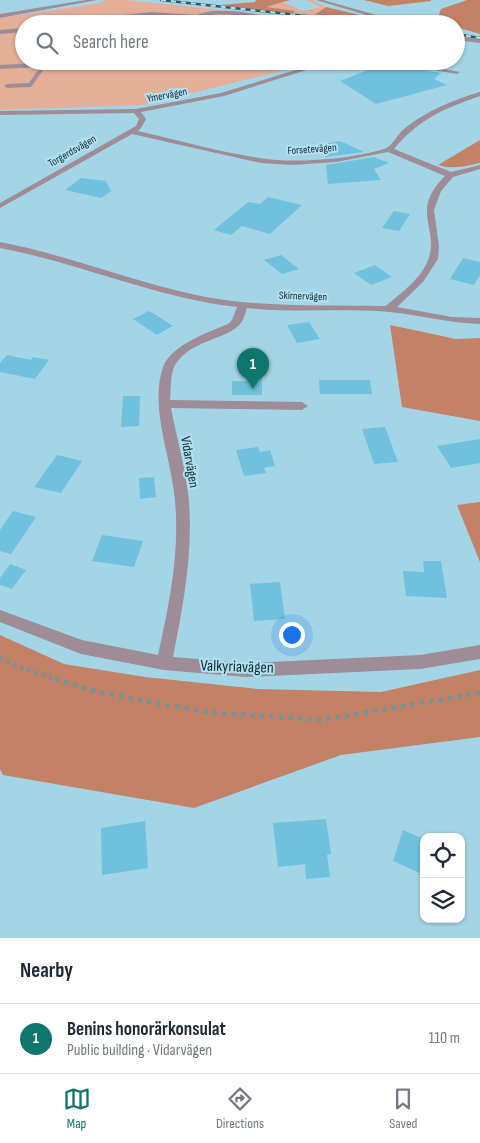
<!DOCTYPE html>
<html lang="en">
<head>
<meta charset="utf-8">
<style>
  :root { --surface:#fff; --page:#f6f6f7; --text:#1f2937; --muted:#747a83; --line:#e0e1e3; --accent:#0f766e }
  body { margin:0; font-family:"Sofia Sans Condensed",sans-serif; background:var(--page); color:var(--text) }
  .controls { position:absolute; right:15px; bottom:15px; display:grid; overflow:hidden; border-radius:10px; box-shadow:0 1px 4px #0004 }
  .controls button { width:45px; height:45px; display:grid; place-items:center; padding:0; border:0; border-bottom:1px solid var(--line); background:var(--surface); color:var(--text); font:25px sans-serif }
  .you { position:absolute; left:291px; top:634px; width:18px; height:18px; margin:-12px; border:4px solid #fff; border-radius:50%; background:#1a73e8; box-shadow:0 0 0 8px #1a73e833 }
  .badge { display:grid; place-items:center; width:32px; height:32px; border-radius:50%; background:var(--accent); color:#fff; font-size:16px; font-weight:700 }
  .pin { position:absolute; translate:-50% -41px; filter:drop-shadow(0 1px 2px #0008) }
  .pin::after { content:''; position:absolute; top:26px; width:18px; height:15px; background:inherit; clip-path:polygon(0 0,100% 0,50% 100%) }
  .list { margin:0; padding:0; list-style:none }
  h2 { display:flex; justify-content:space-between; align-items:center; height:65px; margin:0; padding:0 20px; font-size:21px }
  h2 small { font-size:16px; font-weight:400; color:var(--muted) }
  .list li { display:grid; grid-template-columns:32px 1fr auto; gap:15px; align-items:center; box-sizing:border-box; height:70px; padding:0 20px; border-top:1px solid var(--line) }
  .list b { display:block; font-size:19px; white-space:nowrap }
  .list p { margin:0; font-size:16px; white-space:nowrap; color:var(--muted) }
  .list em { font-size:16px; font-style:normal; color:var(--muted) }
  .icon { flex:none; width:28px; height:28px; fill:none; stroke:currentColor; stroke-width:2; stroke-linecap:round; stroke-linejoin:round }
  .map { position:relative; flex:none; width:480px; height:938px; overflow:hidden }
  .search { position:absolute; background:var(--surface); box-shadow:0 1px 4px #0004; left:15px; right:15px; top:15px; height:55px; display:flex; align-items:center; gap:12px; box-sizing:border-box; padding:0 18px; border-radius:28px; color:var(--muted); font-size:19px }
  .sheet { height:135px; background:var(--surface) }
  nav { display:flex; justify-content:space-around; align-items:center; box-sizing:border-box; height:70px; border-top:1px solid var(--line); background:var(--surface); font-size:14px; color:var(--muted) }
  nav a { display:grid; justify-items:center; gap:2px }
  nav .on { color:var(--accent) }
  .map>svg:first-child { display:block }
</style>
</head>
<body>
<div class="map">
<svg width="480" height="938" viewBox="0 0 480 938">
  <rect width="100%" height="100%" fill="#a4d5e7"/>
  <path fill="#e4ae98" d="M107,0H127L354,24H24V61L314,63L143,105L0,110V18L94,4Z
    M306,0H312L326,7L313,16L265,7L282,2L303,11L321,7Z"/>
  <path fill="#c38166" d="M256,0H290L266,7L295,11L292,14L220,5L255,2Z
    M364,0H431V1L388,6Z
    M467,0H480V34L456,27V24L437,21L441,9Z
    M326,7L360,15L355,18L362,19L313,16Z
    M480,140V163C465,166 453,170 438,165Z
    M390,325L456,339L480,338V421L402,407Z
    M480,502V562L457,505Z
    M0,635L64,664L145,677L258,689L381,692L480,670V737L341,755L194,808L3,775L0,769Z"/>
  <path fill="#6fc1de" d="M374,61L441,73L434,79L447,85L376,104L340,81L373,68Z
    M409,61H456L448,68Z
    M340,141L364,152L325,157L323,144Z
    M374,157L389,163L374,169L381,180L328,184L326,165Z
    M81,178L106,181L111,191L101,198L65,190Z
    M268,197L302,205L270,234L242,226L231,235L214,230L248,202L260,204Z
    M394,211L410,214L399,231L382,228Z
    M281,255L299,269L282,274L264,260Z
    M463,258L480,262V275L474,285L450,279Z
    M375,265L392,277L371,285L354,273Z
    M149,311L156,315L173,326L157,335L133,319Z
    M309,322L320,339L297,343L287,325Z
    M7,355L31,360L33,357L49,360L35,379L0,372V363Z
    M246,371H262V395H232V381H246Z
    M319,380H370L372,394H320Z
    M123,396H140L139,426L121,427Z
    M385,427L398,462L374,464L362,429Z
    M480,439V463L451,468L437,446Z
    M258,447L260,452L270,450L275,466L264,468L266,473L244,476L236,450Z
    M57,455L82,461L61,493L34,487Z
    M154,477L156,497L140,499L139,478Z
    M13,511L36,517L11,554L0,551V530Z
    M102,535L143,541L134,567L92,561Z
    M423,561H441L447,598L406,596L403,571L424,572Z
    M10,564L26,570L12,589L0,585V578Z
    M280,582L285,619L254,621L250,584Z
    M326,819L331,854L327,855L330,877L306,879L305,864L278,867L273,823Z
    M145,821L148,868L102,875L101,828Z
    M403,830L424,839V875L393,861Z"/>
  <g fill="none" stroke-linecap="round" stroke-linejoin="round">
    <path stroke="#6f95a3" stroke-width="1" stroke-dasharray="1 2" stroke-linecap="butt" d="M480,10L472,16L471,22L480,26"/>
    <path stroke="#6f95a3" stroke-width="4" stroke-dasharray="3 4.5" stroke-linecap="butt" d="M0,658L19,667L59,680"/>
    <path stroke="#6f95a3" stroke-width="4.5" stroke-dasharray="4 5.5" stroke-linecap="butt" d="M55,679L97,692L206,712L320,720L480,693"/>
    <path fill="#9e8c96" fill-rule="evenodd" d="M86,0H97L0,18V14Z
      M316,0H323L380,16L434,24L386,19L393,24H386L376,18Z
      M211,11C233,10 260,12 280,24H272L235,15L219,14L203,16L218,24C210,24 205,19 198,19C191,18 174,24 162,24L190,17L151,15L82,22L79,20L151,12L196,15Z
      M24,28V32L0,34V30Z
      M456,36L480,39V43L456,40Z
      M177,61L165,66L79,69L46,66L31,87L7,88L4,86L7,84L29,83L40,67L0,69V65L54,62L79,65Z
      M325,61H335L224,96L141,112L146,119L141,128L138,131C178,140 219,152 260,158C294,164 351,159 384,149C393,146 398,133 405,128C428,110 453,100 480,92V96C443,109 419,119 394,149L451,172L480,165V169L453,177L441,191L434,210L439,246L438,259L423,282L397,307L452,317L480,318V324C448,323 420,315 389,312C342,308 294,313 247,308C245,313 244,319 241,323C228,340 191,339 175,365C170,374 171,390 170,400L302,402L308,406L302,410L171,408C177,439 186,470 189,502C193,554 183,606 173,657L246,663L420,655L480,645V659L420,669L246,677L164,670L81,654L0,622V610L82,640L158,655C169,605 180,553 175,501C172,459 149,408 163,367C171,345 209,332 228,324L232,320L237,307C156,298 80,263 0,248V242C68,255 133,282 201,296C262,308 325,305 386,306C401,293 421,279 428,260C440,229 409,211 445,176L388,152L336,162L292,165L261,163L132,134L0,208V203L136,126L139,119L134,113L0,115V111L136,109L221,93Z
      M380,61H397L460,72L457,74Z"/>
    <g stroke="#3b5660" stroke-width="2.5">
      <path id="rail" d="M161,0L378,24
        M456,34L480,38"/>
    </g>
    <use href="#rail" stroke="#b1e2f4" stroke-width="2" stroke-dasharray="5" stroke-linecap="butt"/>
  </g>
  <g text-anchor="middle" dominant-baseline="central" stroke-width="4" stroke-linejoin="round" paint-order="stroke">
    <g font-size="11" fill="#162930" stroke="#b1e2f4">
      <text transform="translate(167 95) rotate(-11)">Ymervägen</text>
      <text transform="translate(312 149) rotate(-4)">Forsetevägen</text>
      <text transform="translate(72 151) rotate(-30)">Torgerdsvägen</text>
      <text transform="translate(303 296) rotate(2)">Skirnervägen</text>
    </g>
    <g font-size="14" fill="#162930" stroke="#b1e2f4">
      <text transform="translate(190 462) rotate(80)">Vidarvägen</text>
    </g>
    <g font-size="16" fill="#162930" stroke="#b1e2f4">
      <text transform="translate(237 667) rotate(2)">Valkyriavägen</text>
    </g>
  </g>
</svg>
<div class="controls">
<button><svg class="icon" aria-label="locate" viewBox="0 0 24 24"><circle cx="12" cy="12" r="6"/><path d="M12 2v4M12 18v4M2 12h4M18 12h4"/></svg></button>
<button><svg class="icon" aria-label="layers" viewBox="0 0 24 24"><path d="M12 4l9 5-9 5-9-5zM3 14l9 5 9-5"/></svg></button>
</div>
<div class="you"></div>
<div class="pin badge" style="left:253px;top:389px">1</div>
<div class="search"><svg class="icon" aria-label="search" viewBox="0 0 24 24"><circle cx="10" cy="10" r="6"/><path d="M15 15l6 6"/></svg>Search here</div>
</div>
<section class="sheet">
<h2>Nearby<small></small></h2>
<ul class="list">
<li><span class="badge">1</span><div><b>Benins honorärkonsulat</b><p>Public building · Vidarvägen</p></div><em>110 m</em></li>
</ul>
</section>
<nav>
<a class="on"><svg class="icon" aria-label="map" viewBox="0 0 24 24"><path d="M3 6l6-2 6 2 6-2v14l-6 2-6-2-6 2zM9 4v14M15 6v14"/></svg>Map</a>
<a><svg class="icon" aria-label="directions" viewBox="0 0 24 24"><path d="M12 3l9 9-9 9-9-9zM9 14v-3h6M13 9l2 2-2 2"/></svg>Directions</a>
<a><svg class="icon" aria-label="saved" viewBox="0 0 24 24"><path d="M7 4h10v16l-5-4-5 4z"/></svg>Saved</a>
</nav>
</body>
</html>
